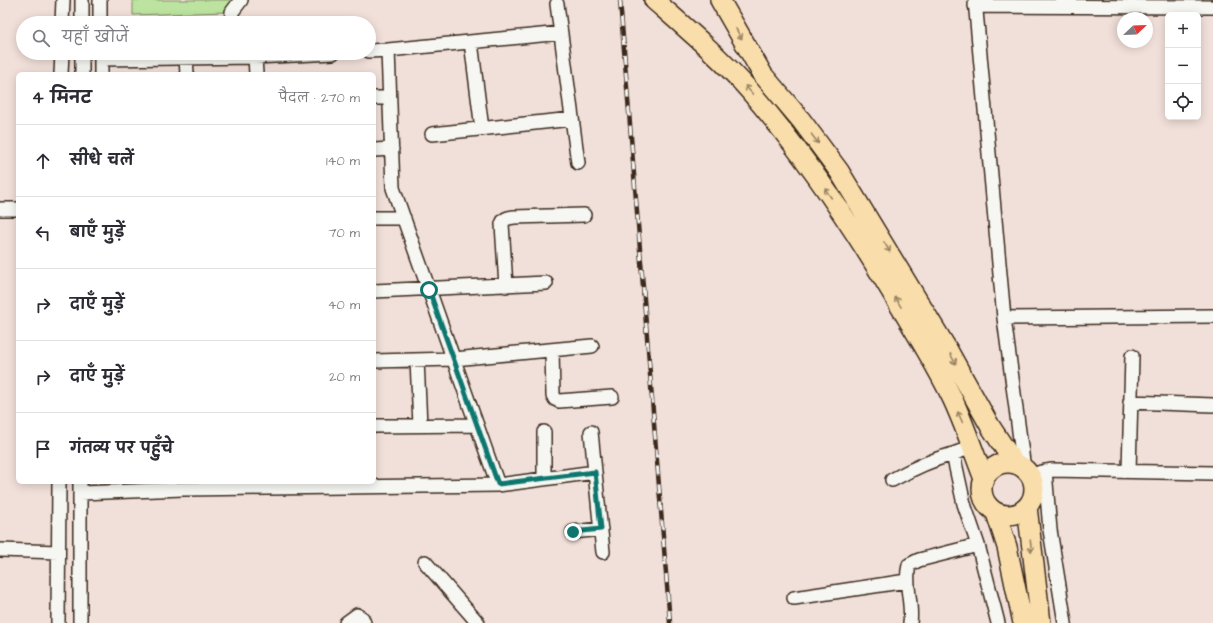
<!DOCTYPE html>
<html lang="hi">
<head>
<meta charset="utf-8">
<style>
  :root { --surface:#fff; --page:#f2f2f3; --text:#2b2b33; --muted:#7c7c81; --line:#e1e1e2 }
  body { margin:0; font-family:"Architects Daughter","Playpen Sans Deva",sans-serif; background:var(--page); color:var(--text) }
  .controls { position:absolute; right:12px; top:12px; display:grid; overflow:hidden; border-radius:6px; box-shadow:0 2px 10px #0003 }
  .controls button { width:36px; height:36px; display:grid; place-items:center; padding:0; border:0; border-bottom:1px solid var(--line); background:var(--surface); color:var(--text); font:20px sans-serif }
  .compass { position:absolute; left:1117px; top:12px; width:36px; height:36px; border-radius:50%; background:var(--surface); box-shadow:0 2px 10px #0003; rotate:67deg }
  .stop { position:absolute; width:12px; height:12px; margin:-9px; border:3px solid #0f766e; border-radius:50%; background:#fff }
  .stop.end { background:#0f766e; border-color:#fff; box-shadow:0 1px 4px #0008 }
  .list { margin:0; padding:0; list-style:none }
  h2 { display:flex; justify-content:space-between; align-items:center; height:52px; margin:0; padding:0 16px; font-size:17px }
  h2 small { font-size:13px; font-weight:400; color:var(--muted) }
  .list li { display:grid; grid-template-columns:26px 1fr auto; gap:12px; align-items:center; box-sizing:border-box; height:72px; padding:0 16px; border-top:1px solid var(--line) }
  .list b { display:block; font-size:15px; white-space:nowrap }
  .list em { font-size:13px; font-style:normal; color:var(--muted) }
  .icon { flex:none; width:22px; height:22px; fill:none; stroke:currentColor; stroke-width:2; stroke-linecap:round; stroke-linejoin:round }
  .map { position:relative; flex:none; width:1213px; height:623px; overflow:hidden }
  .search { position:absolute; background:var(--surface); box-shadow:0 2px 10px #0003; left:16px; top:16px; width:360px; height:44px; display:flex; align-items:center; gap:10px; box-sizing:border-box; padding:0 14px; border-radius:22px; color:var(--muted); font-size:15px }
  .panel { position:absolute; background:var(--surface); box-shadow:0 2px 10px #0003; left:16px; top:72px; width:360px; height:412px; border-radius:6px }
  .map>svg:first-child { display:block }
</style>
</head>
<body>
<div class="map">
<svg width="1213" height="623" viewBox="0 0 1213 623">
  <rect width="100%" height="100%" fill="#f1e0d9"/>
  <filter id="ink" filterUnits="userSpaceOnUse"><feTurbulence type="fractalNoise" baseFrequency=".025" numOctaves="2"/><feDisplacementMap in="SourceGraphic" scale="8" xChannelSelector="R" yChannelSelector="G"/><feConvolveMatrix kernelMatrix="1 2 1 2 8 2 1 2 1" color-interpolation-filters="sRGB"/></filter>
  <g filter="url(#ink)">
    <path fill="#bce4a0" stroke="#7c875f" d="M133,0H236L226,12L133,15Z"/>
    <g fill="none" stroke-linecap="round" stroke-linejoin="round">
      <g stroke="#3b2a1e" stroke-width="16">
        <path id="minor" d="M82,0V23
          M100,0V23
          M975,0L1004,318L1024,469
          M557,4L578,163
          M975,6L1213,7
          M62,23L63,0
          M231,23L232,12L241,0
          M471,42L482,129
          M388,50L561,33
          M369,51L388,50L393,188L498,485
          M82,53V74
          M101,53V74
          M255,57L256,74
          M186,58L187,74
          M101,59L255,57L333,53
          M61,74L62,53
          M374,98H389
          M432,134L572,119
          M374,150L392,149
          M0,209H18
          M374,218H404
          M506,286L502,224C504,218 508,218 514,217L584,215
          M374,291L546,283
          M1004,318L1213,316
          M552,350L553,395L555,399L559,401L612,397
          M417,360L420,425
          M374,361L454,359L592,346
          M1130,402L1213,405
          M374,426L477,425
          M591,432L603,552
          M972,447L953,454L964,504L978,545L998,623
          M1045,471L1050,530L1065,623
          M1129,471L1132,356
          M1030,476L1041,472L1051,470L1213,473
          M544,479V432
          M892,480C912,469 931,460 953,454
          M80,482V623
          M80,493L183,489L498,485L595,472
          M573,532L601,529
          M0,550L58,552
          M425,562L478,623
          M794,598L907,581
          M58,623L59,482
          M346,623L357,615L362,618L364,623
          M910,623C913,603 904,585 909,565L919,560L978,545"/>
      </g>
      <g stroke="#3b2a1e" stroke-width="22">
        <path id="highway" d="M654,0C687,29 720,57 749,90C807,157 856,231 901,308C919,338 938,368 953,400C965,426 974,453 984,479
          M720,0L763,75L801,120L839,171L949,352L990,426L1015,464
          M982 489a26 26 0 1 1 52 0a26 26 0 1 1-52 0Z
          M1027,507L1041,623
          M996,513L1007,547L1023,623"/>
      </g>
      <use href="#minor" stroke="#f6f6f2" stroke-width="13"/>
      <use href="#highway" stroke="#f9deab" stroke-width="19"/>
      <g stroke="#3b2a1e" stroke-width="4.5">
        <path id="rail" d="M620,0L670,623"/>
      </g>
      <use href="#rail" stroke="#f6f6f2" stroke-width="3" stroke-dasharray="9" stroke-linecap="butt"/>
    </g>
    <defs><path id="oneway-shaft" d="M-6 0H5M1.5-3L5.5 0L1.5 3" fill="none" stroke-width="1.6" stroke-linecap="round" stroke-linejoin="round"/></defs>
    <g stroke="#9a8464">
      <use href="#oneway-shaft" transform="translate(739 34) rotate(60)"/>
      <use href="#oneway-shaft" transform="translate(749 90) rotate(-131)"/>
      <use href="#oneway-shaft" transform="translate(815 139) rotate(53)"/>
      <use href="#oneway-shaft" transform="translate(828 193) rotate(-124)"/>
      <use href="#oneway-shaft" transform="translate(887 247) rotate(59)"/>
      <use href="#oneway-shaft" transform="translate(898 302) rotate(-120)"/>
      <use href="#oneway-shaft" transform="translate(953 359) rotate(62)"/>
      <use href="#oneway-shaft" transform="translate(960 417) rotate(-114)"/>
      <use href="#oneway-shaft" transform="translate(1031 546) rotate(83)"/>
    </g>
  </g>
  <g fill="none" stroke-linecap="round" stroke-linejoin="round" filter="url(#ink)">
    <path stroke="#0f766e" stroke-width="5" d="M429,290L498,484L595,472L601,529L573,532"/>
  </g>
</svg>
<div class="controls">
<button>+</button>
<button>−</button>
<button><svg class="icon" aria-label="locate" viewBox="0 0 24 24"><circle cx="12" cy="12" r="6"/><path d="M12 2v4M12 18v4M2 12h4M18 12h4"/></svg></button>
</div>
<svg class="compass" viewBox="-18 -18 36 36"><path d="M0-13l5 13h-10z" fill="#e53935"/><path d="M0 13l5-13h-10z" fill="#7c7c81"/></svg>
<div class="stop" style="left:429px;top:290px"></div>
<div class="stop end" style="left:573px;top:532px"></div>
<div class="search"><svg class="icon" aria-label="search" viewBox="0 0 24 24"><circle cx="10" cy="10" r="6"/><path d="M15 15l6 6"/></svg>यहाँ खोजें</div>
<section class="panel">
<h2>4 मिनट<small>पैदल · 270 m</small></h2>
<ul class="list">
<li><svg class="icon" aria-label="ahead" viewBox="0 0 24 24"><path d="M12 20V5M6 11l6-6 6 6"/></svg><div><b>सीधे चलें</b></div><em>140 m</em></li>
<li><svg class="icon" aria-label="left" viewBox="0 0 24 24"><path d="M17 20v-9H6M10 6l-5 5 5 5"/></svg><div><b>बाएँ मुड़ें</b></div><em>70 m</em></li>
<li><svg class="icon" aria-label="right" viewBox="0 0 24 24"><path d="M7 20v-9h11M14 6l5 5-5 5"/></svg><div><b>दाएँ मुड़ें</b></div><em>40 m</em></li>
<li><svg class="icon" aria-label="right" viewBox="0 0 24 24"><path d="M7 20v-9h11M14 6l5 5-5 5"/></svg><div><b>दाएँ मुड़ें</b></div><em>20 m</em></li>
<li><svg class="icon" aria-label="arrive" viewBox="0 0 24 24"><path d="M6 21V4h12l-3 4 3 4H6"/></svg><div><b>गंतव्य पर पहुँचे</b></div></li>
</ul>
</section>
</div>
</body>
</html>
